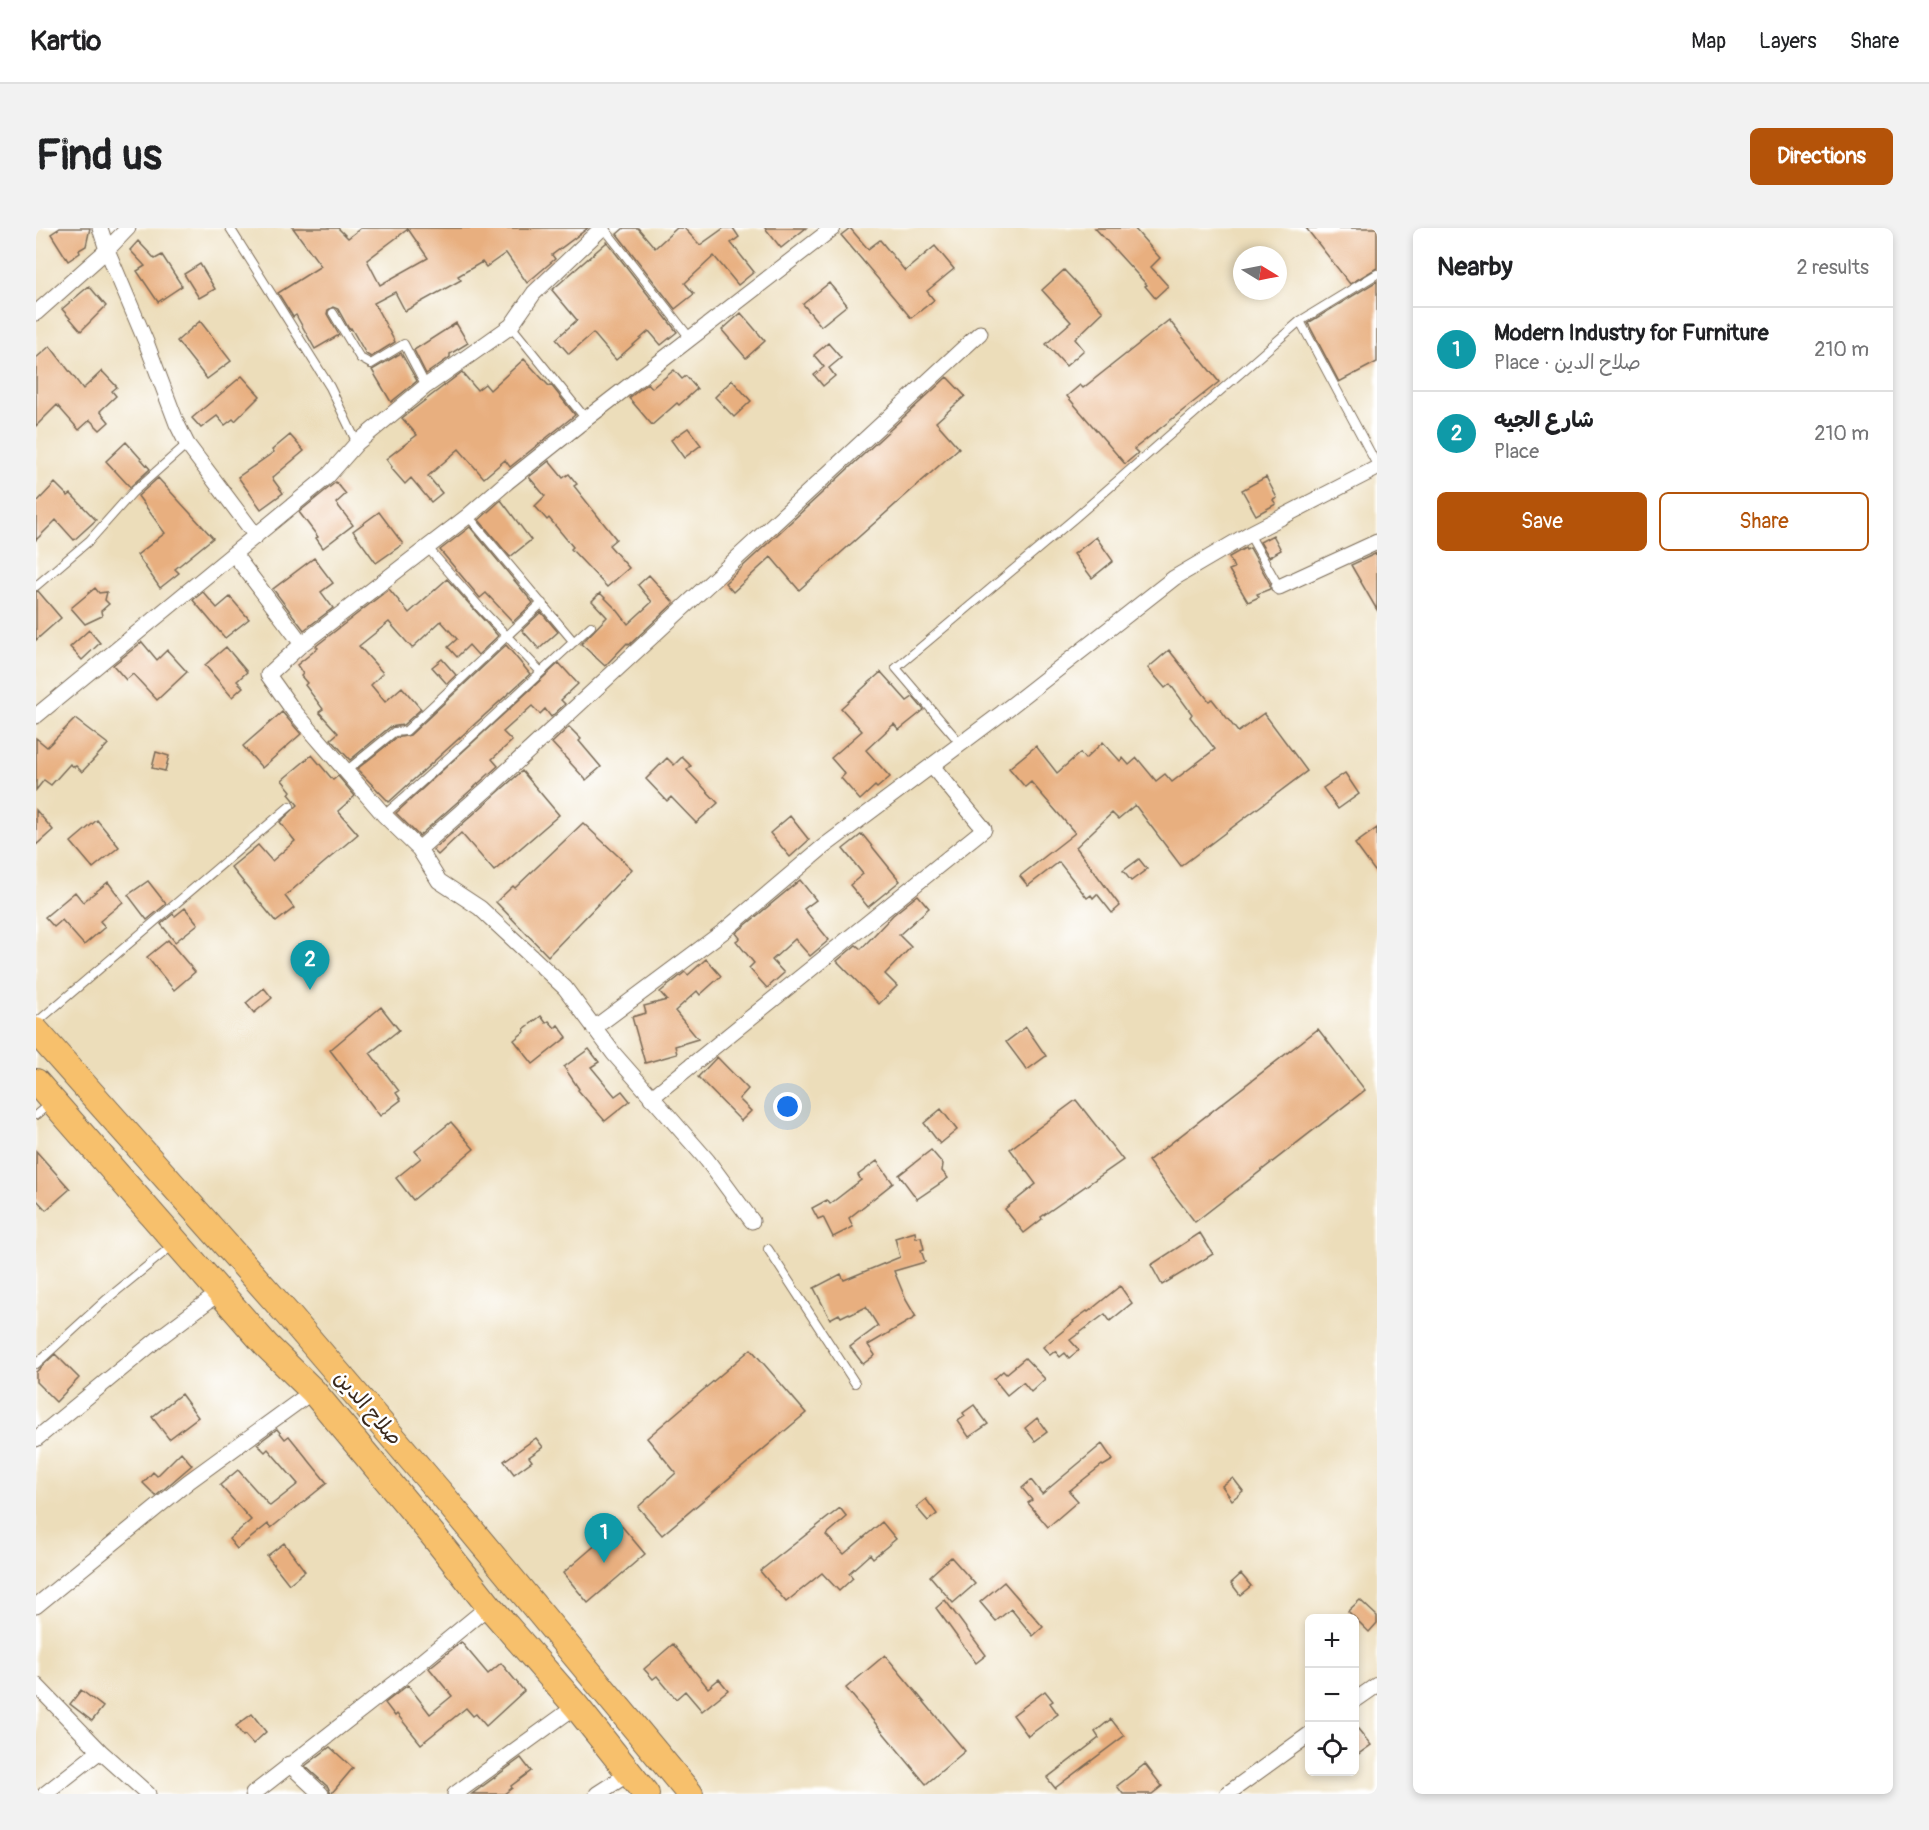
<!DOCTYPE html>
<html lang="en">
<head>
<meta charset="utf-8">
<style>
  :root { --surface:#fff; --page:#f2f2f2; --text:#202124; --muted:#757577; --line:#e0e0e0; --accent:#b45309 }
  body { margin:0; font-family:Pangolin,"Playpen Sans Arabic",sans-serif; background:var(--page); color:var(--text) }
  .controls { position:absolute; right:18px; bottom:18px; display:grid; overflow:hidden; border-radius:9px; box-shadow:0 3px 9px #0003 }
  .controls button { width:54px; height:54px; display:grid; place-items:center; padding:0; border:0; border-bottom:2px solid var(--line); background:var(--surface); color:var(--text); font:30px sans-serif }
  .compass { position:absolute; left:1197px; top:18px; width:54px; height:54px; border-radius:50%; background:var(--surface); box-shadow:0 3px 9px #0003; rotate:100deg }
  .you { position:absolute; left:752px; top:879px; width:21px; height:21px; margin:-15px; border:4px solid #fff; border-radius:50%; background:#1a73e8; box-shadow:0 0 0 9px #1a73e833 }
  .badge { display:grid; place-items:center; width:39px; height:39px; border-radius:50%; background:var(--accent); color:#fff; font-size:20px; font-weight:700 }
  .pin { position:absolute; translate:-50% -50px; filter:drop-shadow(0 2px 3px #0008) }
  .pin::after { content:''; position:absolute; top:32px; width:21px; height:18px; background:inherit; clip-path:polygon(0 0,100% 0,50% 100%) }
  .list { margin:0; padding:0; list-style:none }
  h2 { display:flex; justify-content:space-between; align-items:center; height:78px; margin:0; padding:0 24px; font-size:26px }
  h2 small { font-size:20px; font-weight:400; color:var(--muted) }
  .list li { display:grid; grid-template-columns:39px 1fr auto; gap:18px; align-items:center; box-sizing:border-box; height:84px; padding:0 24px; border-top:2px solid var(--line) }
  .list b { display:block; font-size:22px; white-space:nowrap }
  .list p { margin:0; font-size:20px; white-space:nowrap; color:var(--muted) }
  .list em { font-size:20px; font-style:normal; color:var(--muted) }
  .actions { display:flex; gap:12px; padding:18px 24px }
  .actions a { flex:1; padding:14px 0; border:2px solid var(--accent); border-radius:9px; text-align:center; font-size:21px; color:var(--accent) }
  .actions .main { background:var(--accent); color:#fff }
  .icon { flex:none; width:33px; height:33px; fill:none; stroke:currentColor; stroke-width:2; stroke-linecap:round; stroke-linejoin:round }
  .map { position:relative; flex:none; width:1341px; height:1566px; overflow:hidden; border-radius:9px }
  header { display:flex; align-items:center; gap:36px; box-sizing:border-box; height:84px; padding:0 30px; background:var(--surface); border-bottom:2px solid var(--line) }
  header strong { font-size:28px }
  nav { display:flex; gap:33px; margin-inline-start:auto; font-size:21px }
  .intro { display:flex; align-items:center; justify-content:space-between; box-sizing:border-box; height:144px; padding:0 36px }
  h1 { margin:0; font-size:42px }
  .button { padding:15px 27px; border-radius:9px; background:var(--accent); color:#fff; font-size:21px; font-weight:700 }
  main { display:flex; gap:36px; padding:0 36px }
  aside { flex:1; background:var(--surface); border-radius:9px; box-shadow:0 3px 9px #0003 }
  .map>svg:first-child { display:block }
</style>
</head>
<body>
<header>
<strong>Kartio</strong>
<nav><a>Map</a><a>Layers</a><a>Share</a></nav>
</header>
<div class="intro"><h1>Find us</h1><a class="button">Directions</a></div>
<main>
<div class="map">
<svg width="1341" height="1566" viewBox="0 0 1341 1566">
  <rect width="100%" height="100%" fill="#fff"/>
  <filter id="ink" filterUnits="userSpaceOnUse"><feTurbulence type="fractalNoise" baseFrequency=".0167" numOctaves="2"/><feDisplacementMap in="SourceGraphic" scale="12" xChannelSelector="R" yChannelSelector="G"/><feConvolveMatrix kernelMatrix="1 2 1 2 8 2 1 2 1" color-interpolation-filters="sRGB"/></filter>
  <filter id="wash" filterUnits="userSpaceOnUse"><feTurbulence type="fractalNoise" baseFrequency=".008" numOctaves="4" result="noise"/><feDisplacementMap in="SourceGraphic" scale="24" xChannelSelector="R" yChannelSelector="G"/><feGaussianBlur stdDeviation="1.35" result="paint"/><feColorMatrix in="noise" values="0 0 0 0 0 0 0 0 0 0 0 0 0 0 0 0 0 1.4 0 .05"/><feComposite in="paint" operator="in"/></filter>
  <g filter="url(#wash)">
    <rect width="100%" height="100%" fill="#ecddba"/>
    <g id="blocks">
      <path fill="#e8af7f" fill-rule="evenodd" d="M24,0H54L50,18L43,22L44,25L32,33L15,6Z
        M257,0H302L312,10L325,0H552L516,27L519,31L491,55L470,25L450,39L446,34L422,48L425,52L369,83L359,64L338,75L359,114L335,129L330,126L315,100L313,101L302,81L297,79L292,82L291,86L303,107L279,121L260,87L257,89L242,65L285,38ZM372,1L392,30L344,57L331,32Z
        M588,0H602L619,20L641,0H648L664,17L688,0H697L703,9L695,15L718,44L702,57L678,28L649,55L658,66L639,81L581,6Z
        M729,0H770L745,20Z
        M814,0L832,21L844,12L869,43L899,18L918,41L891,63L898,72L875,90L805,7Z
        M1059,0H1098L1124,30L1115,39L1132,58L1119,70L1109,58L1111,57Z
        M1270,0H1341V40L1314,56Z
        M102,13L119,31L126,27L146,58L122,74L101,43L109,38L94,22Z
        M571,14L641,104L625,117L613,103L580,132L557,105L533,126L520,111L541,92L516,62Z
        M164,36L179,61L163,70L148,46Z
        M1028,42L1067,84L1039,111L1048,122L1030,138L1010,116L1035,94L1006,62Z
        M1341,53V134L1303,154L1272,95Z
        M793,55L811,77L785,98L767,76Z
        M53,58L70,78L45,103L26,81Z
        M705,85L729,113L710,130L686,102Z
        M1133,92L1183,154L1098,221L1102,225L1089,236L1031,168L1044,157L1047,160Z
        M164,93L195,133L171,151L141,113Z
        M420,95L432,115L414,126V129L390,146L378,122Z
        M792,115L805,130L793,140L799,148L787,158L778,147L788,139L778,127Z
        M14,118L47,161L66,143L81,159L76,163L80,168L64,183L73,194L64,202L54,192L43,202L21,177L0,198V130Z
        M365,125L381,153L355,174L336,142Z
        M488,131L513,158L515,157L539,187L474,239L469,232L448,250L423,221L392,248L406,265L395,274L375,250L369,256L355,240L356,239L350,231L381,207L366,190L426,144L441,162L449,156L454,162Z
        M638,142L646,151L650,148L661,161L643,177L641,175L616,197L593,170L612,155L616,160Z
        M206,148L224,168L199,193L197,191L189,197L181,188L165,200L156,190Z
        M911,149L929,168L900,194L923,220L763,362L735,329L697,364L689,355Z
        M696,152L715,173L698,189L679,169Z
        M652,200L665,217L648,230L635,212Z
        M254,207L268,223L236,250L247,265L225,281L202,249L238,224L236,222Z
        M90,214L114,241L94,259L70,233Z
        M513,233L527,250L533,246L541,256L538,258L580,311L573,317L593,340L571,359L535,321L537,319L513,290L511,292L499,278L509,268L493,249Z
        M1230,249L1241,270L1237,272L1240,276L1220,287L1206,262Z
        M122,250L177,310L139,341L143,345L124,360L101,327L129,305L102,268Z
        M300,254L310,266L300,275L317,297L287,320L280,310L282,309L263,284Z
        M19,255L32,268L35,266L60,292L38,312L20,292L0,312V275Z
        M465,272L495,312L474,329L443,292Z
        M343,284L367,316L340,335L317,303Z
        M434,299L497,375L477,394L450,365L444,370L404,322Z
        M1237,307L1245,322L1233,329L1224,314Z
        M1060,309L1077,333L1056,350L1038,326Z
        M1209,320L1210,322L1214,320L1234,356V361L1221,366L1223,369L1212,374L1193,342L1198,340L1193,329Z
        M1341,325V382L1315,337Z
        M278,330L297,355L285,364L297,380L268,402L237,361Z
        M613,347L638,375L593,417L591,415L569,438L545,416L571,389L556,373L564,365L582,383L592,396L616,374L602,357Z
        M411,351L462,408L442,427L433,417L421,429L412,419L421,411L405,393L376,420L353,394L323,418L347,445L335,457L349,474L366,459L385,481L367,497L354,499L314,532L295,511L302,505L283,484L287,481L269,457L271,455L265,448L267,446L261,437L282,420L280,418L353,361L373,385Z
        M59,360L63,365L71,364L69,372L73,376L65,383L66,388L49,396L35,380Z
        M2,363L25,390L0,412V364Z
        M167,364L181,380L194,369L213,391L189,410L157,372Z
        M505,384L522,404L503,421L486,402Z
        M53,402L64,415L46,432L34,419Z
        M106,414L121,432L131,422L151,444L121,472L97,446L90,452L77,437Z
        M470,417L494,446L353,574L321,541L360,510L374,507Z
        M190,419L211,444L201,453L207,459L196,469L169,437Z
        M1133,422L1173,473L1176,471L1202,504L1228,485L1271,543L1145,638L1099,577L1082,591L1076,585L1040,619L1084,678L1076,685L1061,666L1057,670L1055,667L1051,670L1023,634L992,658L984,648L1039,605L995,554L989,559L973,540L1000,518L1021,545L1044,525L1049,531L1067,514L1084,533L1087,530L1093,537L1101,530L1120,553L1129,546L1136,554L1179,521L1154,489L1156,486L1134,456L1129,460L1112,440Z
        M406,431L420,447L411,456L396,439Z
        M523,435L542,456L525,472L529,476L515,489L509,481L504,486L496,478L467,504L476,513L456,531L462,538L383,608L360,585Z
        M845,444L871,473L877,469L888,482L863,502L858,496L830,522L854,549L841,560L839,558L824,572L805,550L809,546L795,530L826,503L805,480Z
        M246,484L265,506L226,540L207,518Z
        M39,491L72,516L46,544L40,538L38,539L34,536L15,557L8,552L0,562V510L11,519Z
        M533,499L545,511L543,513L565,539L550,552L516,515Z
        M120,524L133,528L129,543L116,540Z
        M276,527L297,552L302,548L319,568L302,583L322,606L249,668L258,680L240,694L195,639L222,617L236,633L259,613L244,594L262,577L253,566L255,563L246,552Z
        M646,529L655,538L651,542L682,575L660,595L635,569L631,573L610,551L631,530L638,537Z
        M486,543L523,587L458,643L425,605L402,627L397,622Z
        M1309,545L1323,566L1302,581L1287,560Z
        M0,582L17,602L0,617Z
        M754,588L773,612L754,629L734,605Z
        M61,592L83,619L57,640L35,614Z
        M547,595L596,641L512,728L460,674L477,658L479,660Z
        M1341,600V646L1319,616Z
        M826,606L864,653L832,679L814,657L827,646L807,621Z
        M1103,631L1111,641L1095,653L1087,643Z
        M764,652L780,672L768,681L793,712L774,728L759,711L736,732L748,745L731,760L713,740L718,735L700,713L704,710L700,705Z
        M112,653L130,676L111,692L92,667Z
        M72,654L87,674L64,693L69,699L48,717L26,692L18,699L9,689L39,664L47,674Z
        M882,667L893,680L863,707L875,719L849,746L861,758L843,776L801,733L820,717L825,721L857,687Z
        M149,680L162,696L139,714L125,696L137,686L139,688Z
        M132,712L159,744L138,762L111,729Z
        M670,731L685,748L664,767L661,763L639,783L662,811L639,818L641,826L609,835L596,789L610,785L608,778L631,772L624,764L649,744L652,747Z
        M228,760L236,770L218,785L210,775Z
        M345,779L363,802L334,825L363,863L360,865L365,872L344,888L294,822Z
        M505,788L510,795L513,793L519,800L522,797L531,809L497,836L478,812L489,803L488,801Z
        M990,799L1010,828L991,842L970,814Z
        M1282,801L1329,862L1159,994L1112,933Z
        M553,821L563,834L555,839L579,868L586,863L594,873L569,893L542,862L543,861L528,839Z
        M681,829L712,861L703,871L715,883L705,893L662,849Z
        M1040,872L1087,932L1005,989L1006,991L988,1005L969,981L1000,956L974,921Z
        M905,881L921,902L904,916L888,895Z
        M415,894L438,921L377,972L360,950L385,930L379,923Z
        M895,922L907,936L906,943L912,950L881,971L863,947Z
        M0,923L34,961L10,982L0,971Z
        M841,933L857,955L813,990L817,999L797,1009L787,989L782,991L776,980L791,972L794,976L825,952L822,947Z
        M879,1004L880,1010L885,1009L888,1021L885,1022L889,1034L858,1043L870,1072L880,1089L832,1117L839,1127L827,1136L814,1119L842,1098L830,1079L814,1087L813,1085L805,1089L803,1086L794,1091L778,1060L805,1046L808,1052L864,1029L859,1010Z
        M1164,1005L1177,1026L1126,1057L1115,1037Z
        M1084,1058L1096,1075L1074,1093L1069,1086L1034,1112L1043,1122L1033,1130L1029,1125L1024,1129L1019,1123L1014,1127L1007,1119L1038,1094L1037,1093L1051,1083L1052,1084Z
        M715,1121L770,1185L626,1307L602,1279L640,1245L611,1210Z
        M19,1126L43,1150L20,1174L0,1154V1144Z
        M989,1130L1009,1151L995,1164L987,1154L971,1167L958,1151L967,1143L970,1146Z
        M145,1166L162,1189L133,1211L116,1189Z
        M938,1177L952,1196L933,1209L922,1193L929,1188L927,1185Z
        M1001,1190L1011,1204L999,1213L989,1200Z
        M241,1201L249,1211L253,1208L291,1255L235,1300L232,1296L201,1321L193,1311L215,1292L184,1257L202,1242L234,1278L262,1256L232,1221L229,1224L221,1216Z
        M500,1210L507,1219L493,1229L496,1233L478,1246L468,1233Z
        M1066,1216L1077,1232L1067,1238L1066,1237L1033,1263L1042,1273L1012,1299L992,1275L996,1272L986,1260L995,1252L1006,1266Z
        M145,1224L156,1237L120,1268L107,1255L117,1244L121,1248Z
        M1197,1250L1207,1263L1196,1272L1186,1258Z
        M890,1271L901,1286L892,1293L880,1279Z
        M804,1280L811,1289L790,1307L808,1326L846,1294L860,1311L837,1330L834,1326L813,1345L817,1350L803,1363L786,1345L750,1374L724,1343Z
        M584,1296L609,1326L552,1375L527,1345Z
        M248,1315L269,1343L253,1356L231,1328Z
        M915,1329L939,1356L917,1375L894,1348Z
        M1205,1346L1215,1358L1204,1367L1195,1355Z
        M968,1354L1007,1399L997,1408L975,1381L960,1393L944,1374Z
        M909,1372L950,1427L940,1435L900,1380Z
        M1324,1372L1341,1388V1395L1333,1404L1312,1383Z
        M425,1414L452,1446L465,1435L488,1463L450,1498L440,1486L437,1488L430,1480L385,1516L361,1486L359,1488L349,1475L372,1457L394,1486L416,1468L393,1440Z
        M637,1416L672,1460L683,1451L692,1462L666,1483L649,1463L640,1471L621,1448L617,1451L608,1441Z
        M849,1427L929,1523L890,1556L810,1460Z
        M45,1462L67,1479L56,1493L34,1476Z
        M1009,1463L1017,1473L1014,1475L1022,1486L992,1508L977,1487Z
        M216,1486L230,1504L217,1516L209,1507L207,1508L200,1498Z
        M1075,1491L1088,1508L1019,1560L1011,1550L1063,1510L1059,1504Z
        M1318,1496L1335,1517L1318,1529Z
        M294,1519L317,1540L295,1566L292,1559L269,1538Z
        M485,1530L495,1543L475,1558L476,1560L468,1566H436Z
        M1109,1536L1126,1558L1116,1566H1087L1081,1558Z"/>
    </g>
  </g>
  <g filter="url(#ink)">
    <use href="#blocks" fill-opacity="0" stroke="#796955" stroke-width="1.5"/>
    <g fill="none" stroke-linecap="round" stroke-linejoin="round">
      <g stroke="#796955" stroke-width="10">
        <path id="service" d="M194,0L294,159L321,215
          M568,0L654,110
          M297,85L324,130L335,136L368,116L390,158
          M1264,93L1341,237
          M475,98L550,191
          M432,288L538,414
          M1213,306L1243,359
          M391,319L447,383L504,443
          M0,358L54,312L96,265L151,216
          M925,516L860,440L1040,289L1264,93L1341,46
          M310,543L358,504L370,503L506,375
          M348,587C419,526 486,461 555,398
          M0,795L254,578
          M0,887L13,876
          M732,1021L819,1155
          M0,1136L71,1071L137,1017"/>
      </g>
      <g stroke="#796955" stroke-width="17">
        <path id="minor" d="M64,0L71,22L110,114L141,196L151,216L220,308
          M0,85L71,22L92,0
          M198,326L266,416L232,447L257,482L348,587L383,621L403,653L444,680L529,760L578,826L671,932L716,993
          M1243,359L1341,314
          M266,416L432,288L471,254L550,191L797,0
          M0,488L291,249L321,215L390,158L475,98L498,65L566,0
          M383,621L459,554L944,105
          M558,800L688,703L787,619L966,485L1138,350L1213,306L1341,240
          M615,870L948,601L896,538
          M0,1211L123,1110L184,1064
          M0,1378L152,1254L277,1163
          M0,1457L64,1523L112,1566
          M1318,1473L1341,1457
          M253,1536L285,1566
          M9,1566L64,1523
          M217,1566L358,1456L453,1378
          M419,1566L540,1478
          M561,1566L592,1546
          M1191,1566L1274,1506"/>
      </g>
      <g stroke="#796955" stroke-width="28">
        <path id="trunk" d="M0,803L254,1089L406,1267L654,1566
          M0,854L230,1117L277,1163L396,1306L453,1378L540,1478L610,1566"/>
      </g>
      <use href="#service" stroke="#fff" stroke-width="8"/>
      <use href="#minor" stroke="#fff" stroke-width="15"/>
      <use href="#trunk" stroke="#f7c06c" stroke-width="26"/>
    </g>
  </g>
  <g text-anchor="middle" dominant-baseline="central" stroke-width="5" stroke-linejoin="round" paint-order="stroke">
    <g font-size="21" fill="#3b2a1e" stroke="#fff">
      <text transform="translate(332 1180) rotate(49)">صلاح الدين</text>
    </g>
  </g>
</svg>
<div class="controls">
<button>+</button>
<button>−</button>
<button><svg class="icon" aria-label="locate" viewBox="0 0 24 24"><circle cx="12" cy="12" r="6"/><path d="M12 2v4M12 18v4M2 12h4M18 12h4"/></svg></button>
</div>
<svg class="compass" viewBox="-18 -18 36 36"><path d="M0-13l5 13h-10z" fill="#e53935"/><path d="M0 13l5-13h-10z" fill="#757577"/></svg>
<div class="you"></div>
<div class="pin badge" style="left:568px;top:1335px;background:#0f9aa8">1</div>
<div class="pin badge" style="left:274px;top:762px;background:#0f9aa8">2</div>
</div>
<aside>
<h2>Nearby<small>2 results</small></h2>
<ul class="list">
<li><span class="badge" style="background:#0f9aa8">1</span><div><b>Modern Industry for Furniture</b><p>Place · صلاح الدين</p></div><em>210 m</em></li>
<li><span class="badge" style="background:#0f9aa8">2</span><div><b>شارع الجيه</b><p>Place</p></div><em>210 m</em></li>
</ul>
<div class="actions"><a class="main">Save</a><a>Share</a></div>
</aside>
</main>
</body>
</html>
